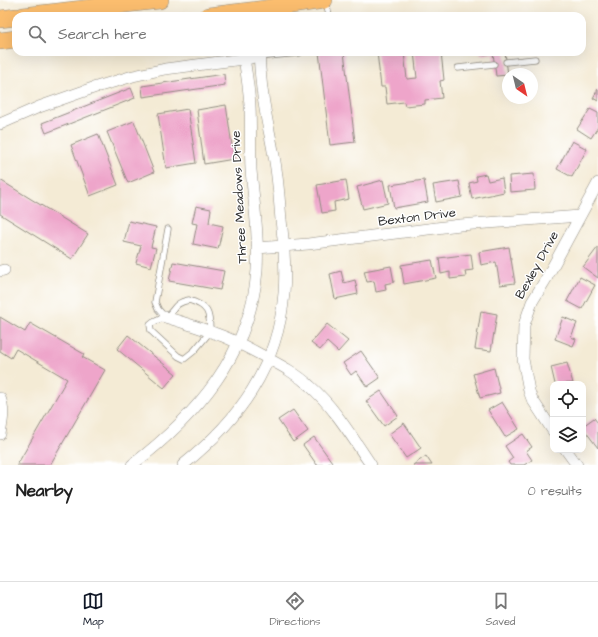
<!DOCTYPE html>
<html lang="en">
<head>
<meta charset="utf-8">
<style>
  :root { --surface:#fff; --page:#f2f2f2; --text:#222; --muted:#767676; --line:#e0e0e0; --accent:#111827 }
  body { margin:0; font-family:"Architects Daughter",sans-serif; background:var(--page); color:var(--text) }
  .controls { position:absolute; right:12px; bottom:12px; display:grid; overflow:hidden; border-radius:8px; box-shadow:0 4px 16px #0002 }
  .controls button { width:36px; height:36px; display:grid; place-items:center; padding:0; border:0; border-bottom:1px solid var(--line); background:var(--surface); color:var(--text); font:20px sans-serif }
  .compass { position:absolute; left:502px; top:68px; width:36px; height:36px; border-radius:50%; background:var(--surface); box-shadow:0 4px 16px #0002; rotate:145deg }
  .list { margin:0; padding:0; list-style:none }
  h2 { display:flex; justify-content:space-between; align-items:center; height:52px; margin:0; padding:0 16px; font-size:17px }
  h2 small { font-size:13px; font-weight:400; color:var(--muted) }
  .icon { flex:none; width:22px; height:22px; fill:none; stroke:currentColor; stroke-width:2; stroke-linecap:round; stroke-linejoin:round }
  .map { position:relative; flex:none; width:598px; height:465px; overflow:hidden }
  .search { position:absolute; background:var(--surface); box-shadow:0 4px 16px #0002; left:12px; right:12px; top:12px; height:44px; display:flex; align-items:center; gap:10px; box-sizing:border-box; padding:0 14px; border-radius:12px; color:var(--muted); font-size:15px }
  .sheet { height:116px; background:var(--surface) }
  nav { display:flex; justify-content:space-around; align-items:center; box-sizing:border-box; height:56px; border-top:1px solid var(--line); background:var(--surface); font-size:11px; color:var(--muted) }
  nav a { display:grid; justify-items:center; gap:2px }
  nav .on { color:var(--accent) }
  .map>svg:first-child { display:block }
</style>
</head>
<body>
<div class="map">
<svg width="598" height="465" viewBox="0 0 598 465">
  <rect width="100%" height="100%" fill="#fff"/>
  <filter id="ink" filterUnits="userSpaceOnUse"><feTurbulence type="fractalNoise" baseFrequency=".025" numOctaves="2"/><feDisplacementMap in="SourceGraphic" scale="8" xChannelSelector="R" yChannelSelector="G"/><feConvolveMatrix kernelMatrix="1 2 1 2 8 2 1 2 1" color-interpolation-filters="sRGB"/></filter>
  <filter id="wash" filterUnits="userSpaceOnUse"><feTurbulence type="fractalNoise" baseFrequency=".012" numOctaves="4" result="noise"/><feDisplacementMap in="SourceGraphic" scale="16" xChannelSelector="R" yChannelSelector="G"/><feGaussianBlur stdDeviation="0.9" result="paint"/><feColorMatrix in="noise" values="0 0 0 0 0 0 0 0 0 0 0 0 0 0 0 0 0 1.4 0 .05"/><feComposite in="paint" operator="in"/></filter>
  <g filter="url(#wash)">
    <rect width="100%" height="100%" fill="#f4ebd5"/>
    <g id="blocks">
      <path fill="#eea5ca" d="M319,52H344L355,142L330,145Z
        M377,52H404L407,79L417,78L414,52H441L444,80L440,81L442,98L425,100V104L405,106L404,102L387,104L385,87H381Z
        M480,52H505L508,75L496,76L493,53L481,55Z
        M224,74L225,85L143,97L142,86Z
        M131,88L135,98L46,133L42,123Z
        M598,89V101L593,98Z
        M226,105L234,159L204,164L197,110Z
        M188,109L196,163L166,168L158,114Z
        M590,109L598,113V127L591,138L577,129Z
        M134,121L154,172L128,183L107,132Z
        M98,134L118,185L90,196L71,145Z
        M572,141L587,149L572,177L557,169Z
        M486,174L488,181L502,178L504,192L472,199L469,183L477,181L476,176Z
        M534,174L535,190L510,192L509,176Z
        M0,180L88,234L72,259L0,214Z
        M346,180L349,199L334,202L335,211L322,213L317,185Z
        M383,180L388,203L363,209L357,187Z
        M424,180L428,202L394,208L390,185Z
        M459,181L462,197L436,202L433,185Z
        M196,206L211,209L209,223L223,226L218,249L193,244L197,224L192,223Z
        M129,221L156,227L151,247L156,248L151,267L136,263L141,246L124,242Z
        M509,247L515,283L500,285L496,262L481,265L479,252Z
        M598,247V278L583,267Z
        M471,254L473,270L465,271L466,277L450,279V272L441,274L439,258Z
        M432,260L436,278L404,284L401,265Z
        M173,262L224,271L220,290L169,281Z
        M391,266L394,282L385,284L386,290L376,292L374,281L367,282L364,271Z
        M341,271L344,283L355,280L358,294L335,299L330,274Z
        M580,277L595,285L582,309L567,301Z
        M481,311L497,314L491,351L475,349Z
        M0,317L25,332L30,323L84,354L82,357L105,370L50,465H17L67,379L16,349L11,358L0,351Z
        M563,317L577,323L571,337L576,339L573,346L555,339Z
        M327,324L348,341L338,352L327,342L320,350L311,343Z
        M128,335L176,374L164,388L117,349Z
        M361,351L380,378L367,387L356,371L351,375L343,363Z
        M567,363L573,383L555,384L551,367Z
        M494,368L500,393L480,398L473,374Z
        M381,391L398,416L384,426L366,401Z
        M502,402L519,429L505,437L488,410Z
        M293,410L308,431L293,442L278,420Z
        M594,418L598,423V448L583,428V426Z
        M404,423L421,448L406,458L389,434Z
        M523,434L532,447L526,451L532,460L524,465H510L508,462L513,458L505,446Z
        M314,437L332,462L327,465H317L303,445Z
        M426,456L432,465H413Z"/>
    </g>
  </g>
  <g filter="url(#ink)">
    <use href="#blocks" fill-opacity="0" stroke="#908b80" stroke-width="1"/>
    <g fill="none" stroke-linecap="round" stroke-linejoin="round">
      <g stroke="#908b80" stroke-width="7">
        <path id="lane" d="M326,0L329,16
          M259,57L299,53V52
          M506,62L535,59
          M458,68L494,64
          M189,300C208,306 210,312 210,332L194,351L184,359L178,356L151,331L150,325C156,319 158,321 165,317C175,312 172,303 189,300Z
          M165,317L158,309L155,302L168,229"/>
      </g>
      <g stroke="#908b80" stroke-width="12">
        <path id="street" d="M0,124L39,107L93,88L133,76L165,69L251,58
          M257,248L308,244L460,225L580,216
          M0,271L4,270
          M165,317C182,322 198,327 214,333C233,339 250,349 267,358C282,366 297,374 310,386C335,408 352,437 371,465
          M0,398C5,409 2,423 0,434
          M553,431L532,399L529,391L523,359L524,325L532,302L546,279L598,183
          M566,450L577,465
          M132,465C196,416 251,354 257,270C259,236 254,203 251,170C250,149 251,127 250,106C249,88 246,70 243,52
          M183,465C239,420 278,367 284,293C286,268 284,244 281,220C279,197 278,174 273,151C271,139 268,127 266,115C262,94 260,73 259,52"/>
      </g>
      <g stroke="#908b80" stroke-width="18">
        <path id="primary" d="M23,16L160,0
          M208,16L265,9L324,0
          M0,19L16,17
          M0,41L16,39"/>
      </g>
      <use href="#lane" stroke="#fff" stroke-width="5.5"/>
      <use href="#street" stroke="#fff" stroke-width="11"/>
      <use href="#primary" stroke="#fbbd6e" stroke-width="17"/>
    </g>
  </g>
  <g text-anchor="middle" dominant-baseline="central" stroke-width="3" stroke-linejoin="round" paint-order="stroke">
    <g font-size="13" fill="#2b2b2b" stroke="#fff">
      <text transform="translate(239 197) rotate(-93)">Three Meadows Drive</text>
      <text transform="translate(417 217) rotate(-7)">Bexton Drive</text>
      <text transform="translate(537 265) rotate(-61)">Bexley Drive</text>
    </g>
  </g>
</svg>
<div class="controls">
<button><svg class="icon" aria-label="locate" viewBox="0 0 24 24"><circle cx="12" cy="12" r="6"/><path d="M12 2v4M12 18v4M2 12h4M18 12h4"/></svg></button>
<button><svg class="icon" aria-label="layers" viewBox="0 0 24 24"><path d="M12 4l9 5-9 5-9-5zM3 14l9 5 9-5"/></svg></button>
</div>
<svg class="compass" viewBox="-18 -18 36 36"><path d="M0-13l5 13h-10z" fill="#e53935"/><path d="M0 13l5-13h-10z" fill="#767676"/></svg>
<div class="search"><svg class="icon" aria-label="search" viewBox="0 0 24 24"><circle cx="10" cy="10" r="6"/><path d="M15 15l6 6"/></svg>Search here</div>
</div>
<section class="sheet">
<h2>Nearby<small>0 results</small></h2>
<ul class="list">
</ul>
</section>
<nav>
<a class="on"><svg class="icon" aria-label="map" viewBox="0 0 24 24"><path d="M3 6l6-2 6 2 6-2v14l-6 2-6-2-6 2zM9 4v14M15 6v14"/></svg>Map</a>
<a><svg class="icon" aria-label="directions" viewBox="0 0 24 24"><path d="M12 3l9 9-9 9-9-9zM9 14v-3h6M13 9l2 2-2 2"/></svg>Directions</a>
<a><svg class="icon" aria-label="saved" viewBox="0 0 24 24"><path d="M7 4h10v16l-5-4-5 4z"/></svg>Saved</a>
</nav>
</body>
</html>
